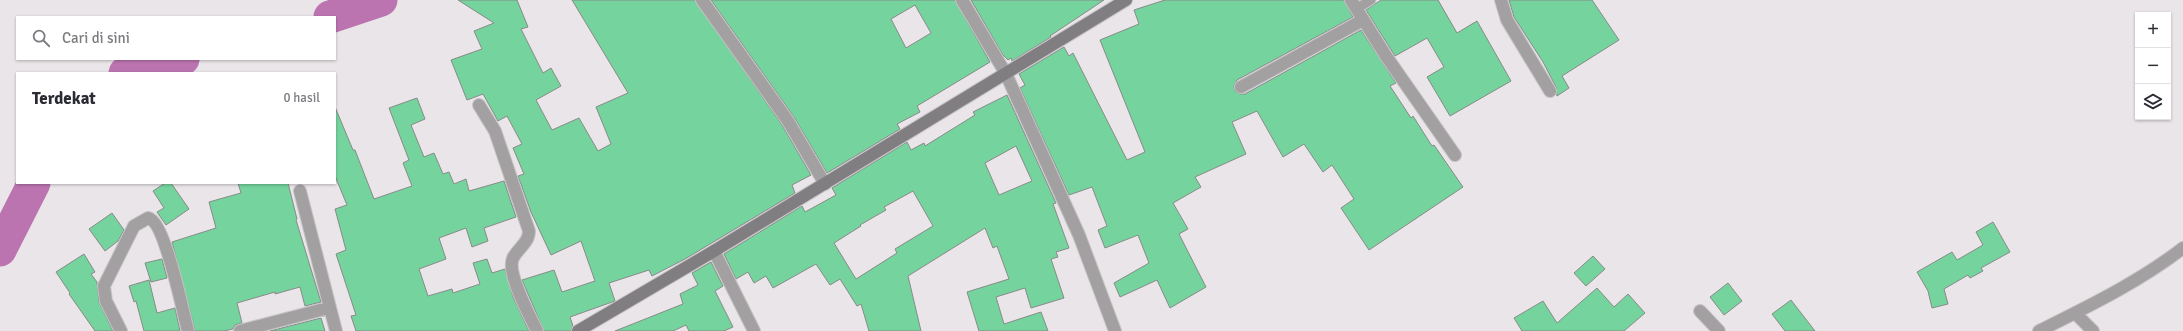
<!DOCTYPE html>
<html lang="id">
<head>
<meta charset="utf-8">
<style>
  :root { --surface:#fff; --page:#f2f2f3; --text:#2b2b33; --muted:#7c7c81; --line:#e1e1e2 }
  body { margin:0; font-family:Signika,sans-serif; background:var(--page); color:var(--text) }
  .controls { position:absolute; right:12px; top:12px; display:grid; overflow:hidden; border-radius:0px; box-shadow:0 1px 3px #0004 }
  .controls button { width:36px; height:36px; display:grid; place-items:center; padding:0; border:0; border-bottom:1px solid var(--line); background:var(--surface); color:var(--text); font:20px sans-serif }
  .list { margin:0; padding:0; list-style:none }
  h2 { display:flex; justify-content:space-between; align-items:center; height:52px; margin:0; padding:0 16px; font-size:17px }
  h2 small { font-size:13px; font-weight:400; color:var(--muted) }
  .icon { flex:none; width:22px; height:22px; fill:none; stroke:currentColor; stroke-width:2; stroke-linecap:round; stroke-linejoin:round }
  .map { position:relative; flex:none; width:2183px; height:331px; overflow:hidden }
  .search { position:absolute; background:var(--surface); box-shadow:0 1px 3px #0004; left:16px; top:16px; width:320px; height:44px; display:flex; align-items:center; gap:10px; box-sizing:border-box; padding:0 14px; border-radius:0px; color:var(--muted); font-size:15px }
  .panel { position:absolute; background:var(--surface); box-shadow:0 1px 3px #0004; left:16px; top:72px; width:320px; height:112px; border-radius:0px }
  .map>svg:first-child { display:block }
</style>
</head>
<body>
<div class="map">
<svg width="2183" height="331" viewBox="0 0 2183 331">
  <rect width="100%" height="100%" fill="#e9e5e8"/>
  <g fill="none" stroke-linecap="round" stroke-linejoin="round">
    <path stroke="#bb74b0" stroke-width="33" d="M330,17L381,0
      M125,73L183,59
      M0,250L34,183"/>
  </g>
  <path fill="#75d39d" stroke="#878b89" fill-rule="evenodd" d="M458,0H517L528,27L521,29L543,73L551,68L561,86L536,100L552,130L579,118L598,151L611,144L596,107L628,93L572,0H695L782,125L811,175L792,185L795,193L685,259L652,276L649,270L609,283L615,301L570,317L573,326L571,331H544L522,280L554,270L562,292L595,281L581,241L551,255L531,212L518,176L524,174L513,148L522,144L507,116L498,121L483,94L467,100L451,60L482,49L474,31L494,23Z
    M711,0H955L990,62L917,106L920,112L897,124L900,129L827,173L794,117ZM915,5L931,33L906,48L891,19Z
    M971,0H1104L1050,36L1051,37L1012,61L1011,58L1008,60L1003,55Z
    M1165,0H1344L1353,17L1237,80L1234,86L1235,91L1240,94H1245L1361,30L1396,83L1390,86L1411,118L1413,116L1432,146L1434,145L1463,187L1369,250L1341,208L1354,199L1332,165L1323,172L1304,144L1283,157L1257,111L1232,122L1246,154L1195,177L1201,187L1173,203L1188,229L1179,234L1206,287L1170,308L1157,280L1120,297L1114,283L1149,263L1138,235L1105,248L1098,230L1107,226L1092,187L1069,195L1020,88L1025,85L1019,74L1064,47L1069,56L1073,53L1127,160L1145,152L1100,40L1139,24L1134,10Z
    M1381,0H1438L1457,33L1477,21L1511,81L1450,116L1427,77L1444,67L1427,38L1395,56L1366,10Z
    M1509,0H1592L1619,40L1562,76L1569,88L1557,96L1556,87L1543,62L1514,17Z
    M1007,95L1056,203L1053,204L1069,248L1056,252L1058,257L1051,259L1064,298L1031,308L1025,288L996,297L1004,324L1041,312L1048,331H979L967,292L1009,279L997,246L993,248L985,228L908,276L921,331H869L861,304L857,306L840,279L830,285L816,264L773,288L766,276L754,283L748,272L736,279L724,254L802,206L805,212L836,195L832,188L907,142L911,150L924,143L925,146L975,115L973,112ZM1016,146L1032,181L999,195L985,163ZM913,191L933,226L895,249L897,253L856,279L834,243L861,226L860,225L886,210L884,207Z
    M417,98L425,119L411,125L424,157L434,153L443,174L449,172L454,184L466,179L469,191L504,181L516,217L484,228L488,241L472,247L466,228L439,238L446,259L419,269L428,296L452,289L453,293L480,284L473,263L487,259L492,273L505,269L513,297L529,331H356L351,316L356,315L336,254L346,250L335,209L347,205L335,176V107L353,150H355L374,199L412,186L403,163L409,160L389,108Z
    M165,183H171L189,209L166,225L157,212L164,208L153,191Z
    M238,183H288L297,219L296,220L321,302L305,306L300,287L275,294V292L237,303L242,323L235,325L233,329L224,331H195L172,242L216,228L209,202L241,193Z
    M112,213L124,230L118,241L105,251L89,229Z
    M1993,222L2010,252L1981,268L1983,271L1970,278L1968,275L1944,289L1948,304L1932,308L1928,291L1917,272L1952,252L1957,260L1983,245L1976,232Z
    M84,254L95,272L91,274L97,282L99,302L113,331H95L69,294L70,293L56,272Z
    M1593,256L1605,269L1586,286L1574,273Z
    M162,259L167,278L151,282L145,263Z
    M711,262L723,286L715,291L733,327L724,331H689L686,325L673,331H615L683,304L680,294L698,285L692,273Z
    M149,280L157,313L175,308L180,331H144L136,301L134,302L129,286Z
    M1728,283L1742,301L1724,315L1710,297Z
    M1597,288L1614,307L1628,294L1645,313L1624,331H1522L1514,318L1543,301L1557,323Z
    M1791,300L1815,331H1785L1772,314Z
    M321,318L325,331H270Z"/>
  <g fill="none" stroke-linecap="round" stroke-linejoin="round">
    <g stroke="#c6c3c6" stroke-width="11">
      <path id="lane" d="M1356,9L1371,0"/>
    </g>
    <g stroke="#c6c3c6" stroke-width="14">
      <path id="street" d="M702,0L788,121L825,184
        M962,0L1006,74L1079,235L1115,331
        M1351,0L1386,56L1455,155
        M1501,0L1507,20L1550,91
        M1241,87L1363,20
        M479,105L495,131L529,231C529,243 518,248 513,258C506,273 530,316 537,331
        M300,191L336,331
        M714,251L754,331
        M1700,311L1719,331
        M2075,313L2093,331
        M121,331L106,301L104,286L134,226L148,218C165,221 183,313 188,331
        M240,331L328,308
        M2039,331C2089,306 2139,282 2183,248"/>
    </g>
    <g stroke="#c6c3c6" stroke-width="14">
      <path id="secondary" d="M578,331L714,251L1126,0"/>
    </g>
    <use href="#lane" stroke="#a2a0a1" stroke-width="9"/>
    <use href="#street" stroke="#a2a0a1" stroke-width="12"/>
    <use href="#secondary" stroke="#807e80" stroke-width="12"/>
  </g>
</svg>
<div class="controls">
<button>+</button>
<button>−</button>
<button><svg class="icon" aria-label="layers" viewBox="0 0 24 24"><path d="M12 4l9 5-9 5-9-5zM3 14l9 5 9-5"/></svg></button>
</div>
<div class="search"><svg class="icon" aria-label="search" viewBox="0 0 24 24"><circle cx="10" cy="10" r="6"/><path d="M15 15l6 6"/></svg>Cari di sini</div>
<section class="panel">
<h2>Terdekat<small>0 hasil</small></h2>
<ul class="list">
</ul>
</section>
</div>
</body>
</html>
